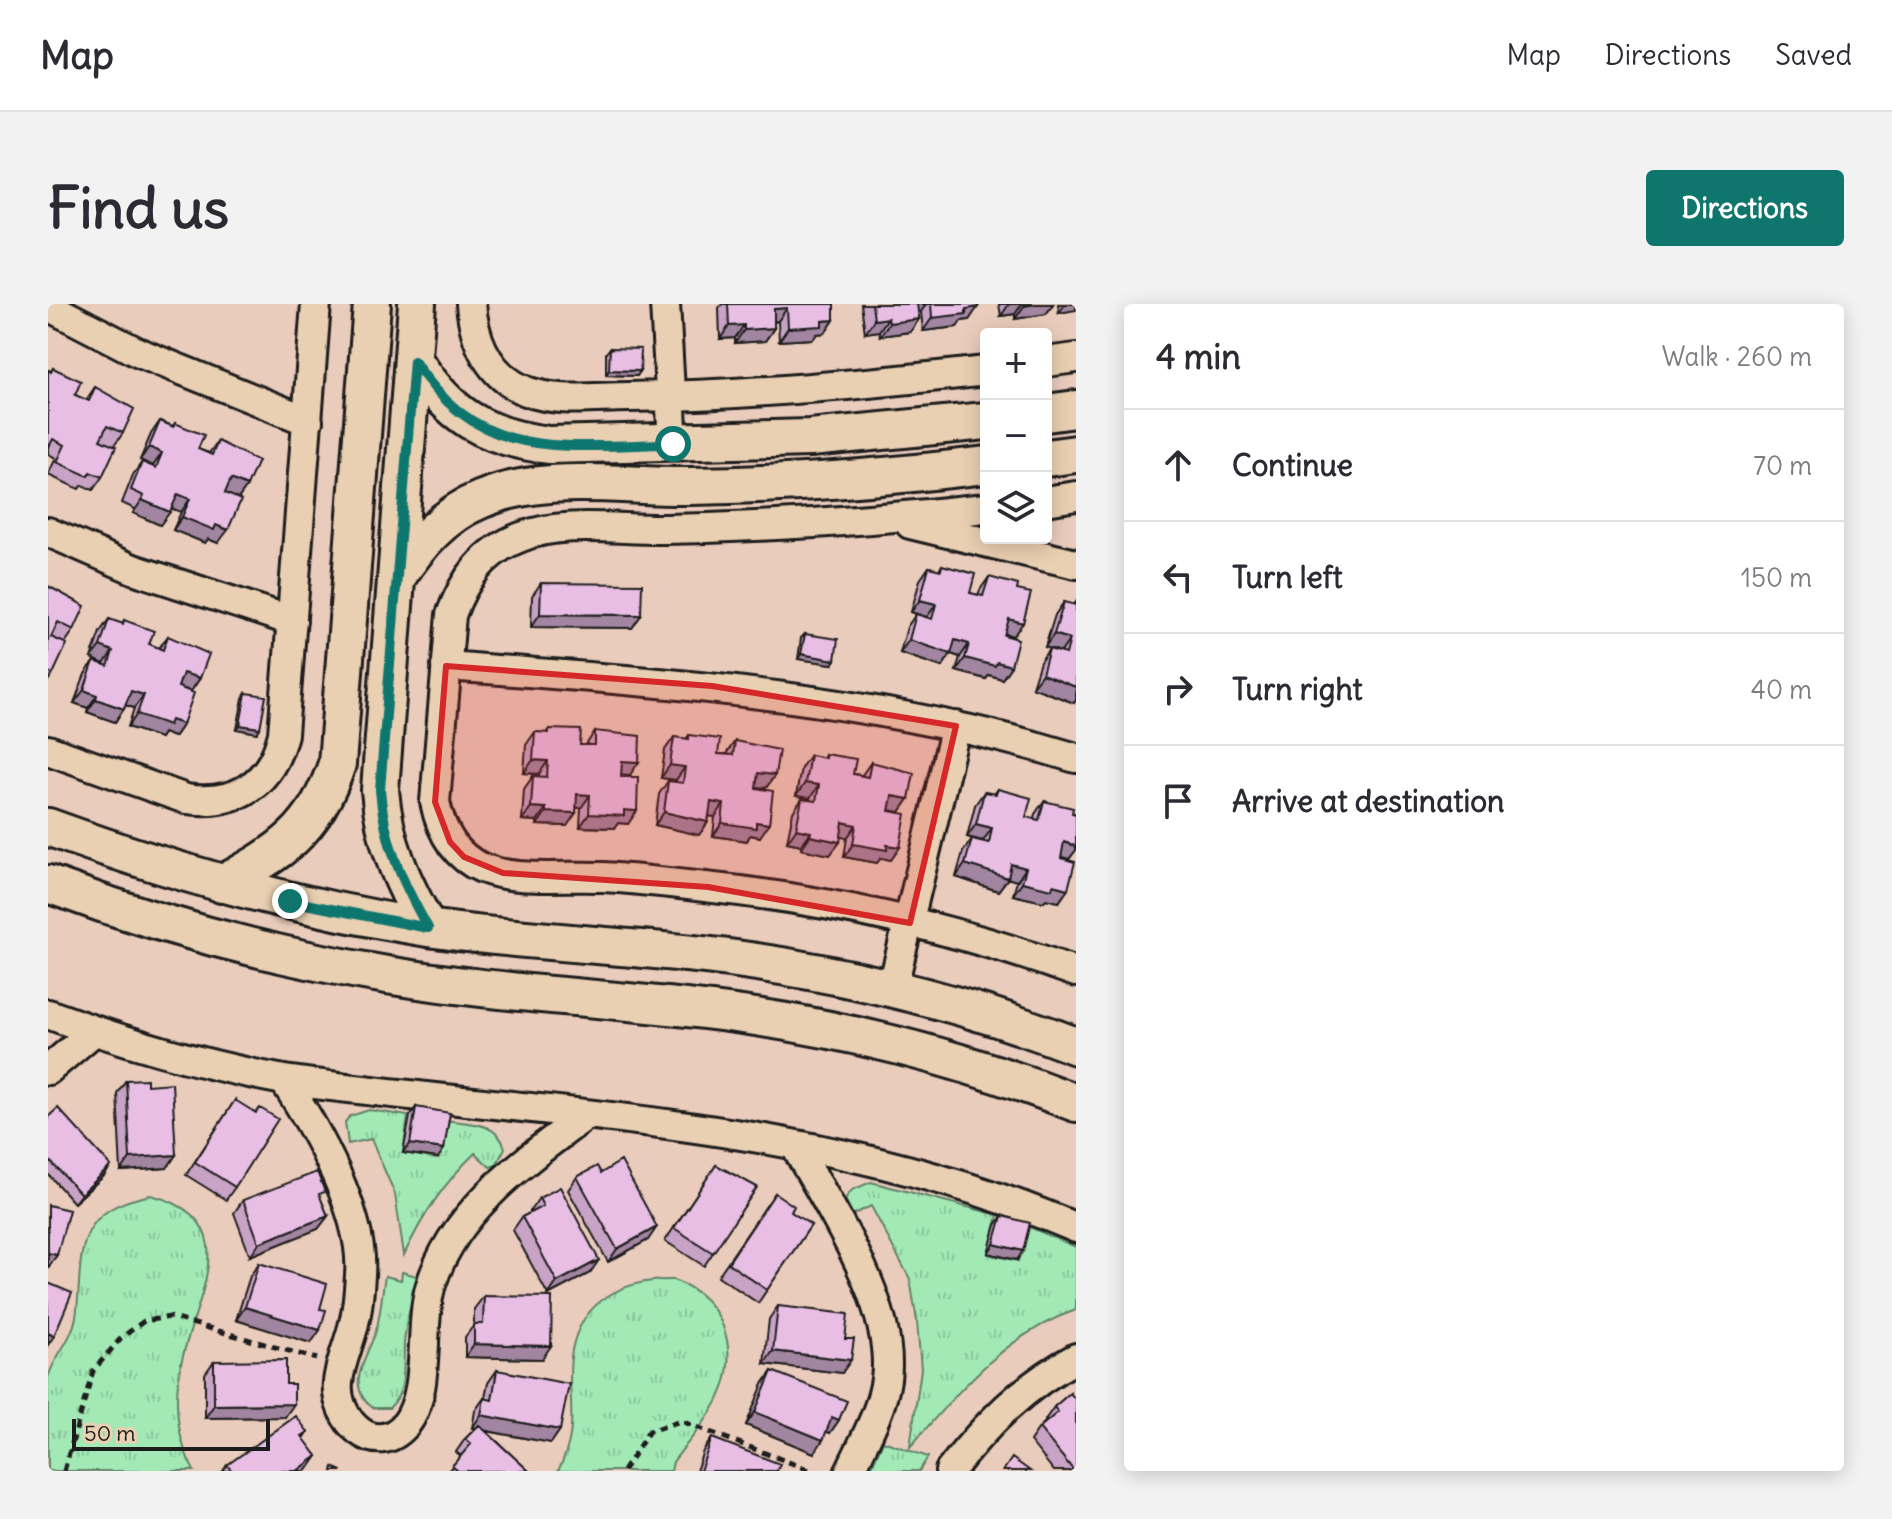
<!DOCTYPE html>
<html lang="en">
<head>
<meta charset="utf-8">
<style>
  :root { --surface:#fff; --page:#f2f2f3; --text:#2b2b33; --muted:#7c7c81; --line:#e1e1e2; --accent:#0f766e }
  body { margin:0; font-family:Delius,sans-serif; background:var(--page); color:var(--text) }
  .controls { position:absolute; right:24px; top:24px; display:grid; overflow:hidden; border-radius:8px; box-shadow:0 4px 20px #0003 }
  .controls button { width:72px; height:72px; display:grid; place-items:center; padding:0; border:0; border-bottom:2px solid var(--line); background:var(--surface); color:var(--text); font:40px sans-serif }
  .scale { position:absolute; left:24px; bottom:20px; width:198px; box-sizing:border-box; padding-left:8px; border:4px solid #1c1c1c; border-top:0; font-size:22px; line-height:28px; white-space:nowrap; color:#1c1c1c; -webkit-text-stroke:6px #ead0b2; paint-order:stroke }
  .stop { position:absolute; width:24px; height:24px; margin:-18px; border:6px solid #0f766e; border-radius:50%; background:#fff }
  .stop.end { background:#0f766e; border-color:#fff; box-shadow:0 2px 8px #0008 }
  .list { margin:0; padding:0; list-style:none }
  h2 { display:flex; justify-content:space-between; align-items:center; height:104px; margin:0; padding:0 32px; font-size:34px }
  h2 small { font-size:26px; font-weight:400; color:var(--muted) }
  .list li { display:grid; grid-template-columns:52px 1fr auto; gap:24px; align-items:center; box-sizing:border-box; height:112px; padding:0 32px; border-top:2px solid var(--line) }
  .list b { display:block; font-size:30px; white-space:nowrap }
  .list em { font-size:26px; font-style:normal; color:var(--muted) }
  .icon { flex:none; width:44px; height:44px; fill:none; stroke:currentColor; stroke-width:2; stroke-linecap:round; stroke-linejoin:round }
  .map { position:relative; flex:none; width:1028px; height:1167px; overflow:hidden; border-radius:8px }
  header { display:flex; align-items:center; gap:48px; box-sizing:border-box; height:112px; padding:0 40px; background:var(--surface); border-bottom:2px solid var(--line) }
  header strong { font-size:38px }
  nav { display:flex; gap:44px; margin-inline-start:auto; font-size:28px }
  .intro { display:flex; align-items:center; justify-content:space-between; box-sizing:border-box; height:192px; padding:0 48px }
  h1 { margin:0; font-size:56px }
  .button { padding:20px 36px; border-radius:8px; background:var(--accent); color:#fff; font-size:28px; font-weight:700 }
  main { display:flex; gap:48px; padding:0 48px }
  aside { flex:1; background:var(--surface); border-radius:8px; box-shadow:0 4px 20px #0003 }
  .map>svg:first-child { display:block }
</style>
</head>
<body>
<header>
<strong>Map</strong>
<nav><a>Map</a><a>Directions</a><a>Saved</a></nav>
</header>
<div class="intro"><h1>Find us</h1><a class="button">Directions</a></div>
<main>
<div class="map">
<svg width="1028" height="1167" viewBox="0 0 1028 1167">
  <defs>
    <pattern id="grass-tufts" width="24" height="20" patternUnits="userSpaceOnUse" patternTransform="scale(2)"><rect width="24" height="20" fill="#a2e9b6"/><path d="M3 7l-1-3M5 7V3M7 7l1-3M15 17l-1-3M17 17v-4M19 17l1-3" fill="none" stroke="#8bc79c"/></pattern>
  </defs>
  <rect width="100%" height="100%" fill="#eaccbc"/>
  <filter id="ink" filterUnits="userSpaceOnUse"><feTurbulence type="fractalNoise" baseFrequency=".0125" numOctaves="2"/><feDisplacementMap in="SourceGraphic" scale="16" xChannelSelector="R" yChannelSelector="G"/><feConvolveMatrix kernelMatrix="1 2 1 2 8 2 1 2 1" color-interpolation-filters="sRGB"/></filter>
  <g filter="url(#ink)">
    <path fill="url(#grass-tufts)" stroke="#5f8269" stroke-width="2" d="M321,806L360,812L355,849L390,855L397,816C421,820 449,817 457,844L448,861L442,863L427,849C395,880 375,911 356,951L347,890L323,835L300,840L297,818L302,812Z
      M823,878L950,911L940,950L970,957L979,922L1028,943V1006C957,1030 910,1088 862,1143L873,1065L869,1017L862,975L823,902L804,911L797,895L804,886Z
      M103,891C207,918 140,1003 131,1071C126,1103 130,1138 146,1167H0C0,1144 0,1094 0,1074C6,1052 24,1036 28,1013C33,984 28,947 44,922C58,902 80,896 103,891Z
      M354,968L369,972C365,991 360,1010 357,1030C353,1053 362,1086 341,1104H325C294,1080 322,1051 329,1023C333,1006 334,989 337,972L353,976Z
      M625,976C680,994 695,1055 666,1103C655,1122 638,1140 625,1158L623,1167H510C535,1119 516,1091 524,1046C534,995 578,975 625,976Z
      M835,1137L880,1153L871,1167H822Z"/>
    <g fill="none" stroke-linecap="round" stroke-linejoin="round">
      <g stroke="#1c1c1c" stroke-width="34">
        <path id="minor" d="M423,0C426,37 441,72 478,87C510,99 547,93 581,93C700,91 819,80 938,67
          M617,0L625,140
          M0,2L89,48L260,117
          M998,58L1028,54
          M998,197L1028,192
          M938,204C831,216 725,223 617,225C572,226 516,216 473,233C436,247 416,275 403,311L387,498C393,527 406,552 434,564C469,578 517,571 554,573C589,575 623,579 657,583C782,596 910,625 1028,668
          M862,220L1028,260
          M0,228L85,265L244,317
          M398,362C611,378 823,391 1028,454
          M0,446L138,495C188,502 223,480 235,430L268,0
          M844,686L908,422
          M0,710C76,738 156,761 236,776C501,812 778,815 1028,924
          M0,766L46,727
          M236,776C268,825 317,911 312,971C311,987 310,1004 306,1019C302,1038 292,1058 290,1078C286,1115 327,1157 358,1120C383,1088 371,1023 382,984C404,907 477,857 538,811
          M747,841C781,904 848,1001 838,1075C834,1106 815,1139 802,1167
          M902,1167C937,1121 976,1082 1028,1054"/>
      </g>
      <g stroke="#1c1c1c" stroke-width="42">
        <path id="tertiary" d="M369,0L332,486C336,538 354,578 380,624
          M366,57C402,112 436,133 501,141L762,134L938,117
          M998,109L1028,105
          M998,154L1028,150
          M349,273C370,241 395,211 432,196C498,168 572,183 642,182C740,181 840,173 938,161
          M0,523C124,568 250,604 380,624C482,639 586,641 688,655C803,671 920,700 1028,742
          M0,580C110,621 224,652 339,671C457,691 576,694 694,711C808,727 921,757 1028,799
          M174,580C233,548 267,527 289,460L324,0"/>
      </g>
      <path stroke="#1c1c1c" stroke-width="5" stroke-dasharray="8 6" stroke-linecap="butt" d="M16,1167L45,1067L73,1034L96,1017L122,1013L269,1055
        M575,1167L601,1127L633,1117L764,1167"/>
      <use href="#minor" stroke="#ead0b2" stroke-width="28"/>
      <use href="#tertiary" stroke="#ead0b2" stroke-width="36"/>
    </g>
    <path fill="#c8a3c5" stroke="#1c1c1c" stroke-width="2" d="M674,0H786V16L777,29L769,30L765,35L731,37L730,17L726,18V24L717,37L687,39V34L672,35L671,4Z
      M813,0H930L921,16L913,17L909,23L875,27L873,8H870L871,15L862,28L832,32L831,27L817,29Z
      M951,0H1005L998,10L967,15V10L953,12Z
      M1010,0H1028L1011,9Z
      M562,44L592,67L589,72L558,71V49Z
      M5,64L27,91L38,96L47,83L75,129L66,142L54,173L45,186L34,181L31,185L0,171L8,154L0,150V66L3,67Z
      M112,117L125,122L127,119L150,145L161,149L170,137L199,182L190,195L170,239L160,235L157,239L125,226L133,208L123,204L112,221L85,209L87,205L74,199L85,171L94,158L105,162L92,156L103,130Z
      M894,261L922,289L930,291L932,286L941,273L969,286L965,332L957,330L963,362L954,375L941,371L938,375L908,367L912,353L903,350L894,363L852,349L859,323L868,310L879,313L863,308L872,276L881,263L891,266Z
      M493,279L593,311L584,324L483,323L484,292Z
      M0,282L26,326L17,339L5,370L0,377Z
      M1016,298L1026,301L1028,298V396L1026,399L984,383L992,358L1001,345L1013,348L997,343L1007,311Z
      M61,315L74,320L76,316L101,340L111,344L120,332L152,374L143,387L135,420L126,433L115,429L112,434L80,423L86,404L78,401L67,418L39,408L40,404L26,399L37,370L46,357L56,360L43,354L52,328Z
      M757,330L784,360L750,355L753,334Z
      M198,389L212,424L209,429L189,425L195,394Z
      M501,425L532,441H538L547,427L582,471L573,470L580,520L570,519L567,524L532,523L533,504H528L519,522L489,521V517L474,516L476,485L485,472L491,473V470L476,469L478,441L487,428L498,429Z
      M641,431L670,450H678L687,437L727,471L718,484L708,483L712,533L702,531L699,537L665,532L667,513L661,512L660,518L651,531L607,521L611,490L620,477L627,478L628,476L613,474L617,446L626,433L638,435Z
      M777,450L805,470L814,471L823,458L861,495L852,508L841,506L852,543L843,556L833,554L829,559L796,553L799,534L792,532V538L782,551L753,545V541L739,538L745,508L754,495L762,496V494L748,492L753,464L762,451L775,454Z
      M950,485L978,513L986,514L987,510L996,497L1028,510V546L1021,555L1013,553L1020,585L1011,598L998,595L995,598L965,591L969,577L960,574L950,587L908,573L915,548L924,535L935,538L919,533L927,501L936,488L946,490Z
      M78,776L99,781L119,864L73,867L69,789Z
      M187,796V883L178,896L138,871Z
      M368,803L390,854L355,849L362,812Z
      M0,813L57,871L26,899L0,870Z
      M668,861L709,883L656,962L617,937Z
      M553,869L600,936L560,958L520,886L529,873Z
      M727,889L743,908L763,921L710,999L670,972Z
      M272,894L280,912L270,925L202,952L186,909L195,896Z
      M491,894L542,969L500,991L465,926L474,913L482,909V907Z
      M954,912L969,956L940,949L948,921Z
      M211,959L272,1005L263,1039L188,1016L202,972Z
      M436,992L494,1055L417,1053V1033L426,1021V1005Z
      M730,1002L797,1035L794,1069L716,1060L721,1015Z
      M166,1057L237,1113L157,1114V1070Z
      M449,1066L512,1126L503,1139L438,1127L481,1167H400L413,1152L408,1148L417,1135L427,1125L424,1124L427,1107L436,1094H437L440,1079Z
      M724,1067L791,1116L782,1129L778,1127L775,1136L766,1149L698,1121L715,1080Z
      M1022,1089L1028,1167H1006L982,1137L991,1124L998,1117L997,1116L1006,1103Z
      M260,1128L255,1134L269,1152L257,1167H175L179,1161Z
      M664,1134L729,1167H648L655,1147Z"/>
    <path fill="#a285a0" stroke="#1c1c1c" stroke-width="2" d="M866,0H878L873,8L860,9Z
      M961,0H974L967,10L953,12Z
      M989,0H1005L998,10L967,15L976,2Z
      M1017,0H1028V6L1011,9Z
      M930,3L921,16L913,17L909,23L875,27L884,14L918,5Z
      M739,4L730,17L716,18L726,5Z
      M840,14L831,27L817,29L826,16Z
      M871,15L862,28L832,32L841,19Z
      M786,16L777,29L769,30L765,35L731,37L740,24L774,17Z
      M696,21L687,34L672,35L681,22Z
      M726,24L717,37L687,39L696,26Z
      M561,66L592,67L589,72L558,71Z
      M101,143L114,149L105,162L92,156Z
      M183,175L199,182L190,195L174,188Z
      M130,190L142,195L133,208L120,203Z
      M94,196L122,208L112,221L85,209Z
      M134,213L168,221L180,226L170,239L160,235L157,239L125,226Z
      M872,296L888,300L879,313L863,308Z
      M492,310L593,311L584,324L483,323Z
      M961,315L975,319L965,332L952,328Z
      M1006,330L1022,335L1013,348L997,343Z
      M861,336H907L921,340L912,353L900,349L903,350L894,363L852,349Z
      M52,342L65,347L56,360L43,354Z
      M753,350L787,356L784,360L750,355Z
      M917,354L949,358L963,362L954,375L941,371L938,375L908,367Z
      M135,369L152,374L143,387L126,382Z
      M994,370L1028,383V396L1026,399L984,383Z
      M36,386L49,391L40,404L26,399Z
      M83,387L96,391L86,404L74,400Z
      M48,395L76,405L67,418L39,408Z
      M89,410L123,416L135,420L126,433L115,429L112,434L80,423Z
      M192,421L212,424L209,429L189,425Z
      M485,456L500,457L491,470L476,469Z
      M574,457L591,458L582,471L565,470Z
      M622,461L637,463L628,476L613,474Z
      M710,469L727,471L718,484L701,482Z
      M757,479L771,481L762,494L748,492Z
      M529,490L542,491L533,504L520,503Z
      M844,492L861,495L852,508L835,505Z
      M663,498L676,500L667,513L654,511Z
      M483,503L498,504L489,517L474,516Z
      M576,506L589,507L580,520L570,519L567,524L532,523L541,510Z
      M498,508L528,509L519,522L489,521Z
      M616,508L660,518L651,531L607,521Z
      M708,518L721,520L712,533L702,531L699,537L665,532L674,519Z
      M795,518L808,521L799,534L786,531Z
      M928,520L944,524L935,537L919,533Z
      M748,525L763,528L753,541L739,538Z
      M762,532L792,538L782,551L753,545Z
      M1016,538L1028,542V546L1021,555L1007,551Z
      M805,540L839,541L852,543L843,556L833,554L829,559L796,553Z
      M917,560H963L978,564L969,577L955,573L960,574L950,587L908,573Z
      M974,578L1005,581L1020,585L1011,598L998,595L995,598L965,591Z
      M362,840L396,845L390,854L355,849Z
      M128,851L119,864L73,867L82,854Z
      M63,862L57,871L26,899L33,890Z
      M280,912L270,925L202,952L211,939Z
      M609,923L600,936L560,958L569,945Z
      M946,940L975,947L969,956L940,949Z
      M0,949L9,951L0,964Z
      M551,956L542,969L500,991L509,978Z
      M197,1003L272,1026L263,1039L188,1016Z
      M0,1029L6,1032L0,1041Z
      M426,1040L503,1042L494,1055L417,1053Z
      M725,1047L803,1056L794,1069L716,1060Z
      M246,1100L237,1113L157,1114L166,1101Z
      M707,1108L775,1136L766,1149L698,1121Z
      M433,1111L512,1126L503,1139L424,1124Z
      M784,1113L791,1116L782,1129L775,1126Z
      M269,1152L260,1165L257,1167H249Z"/>
    <path fill="#e8bee5" stroke="#1c1c1c" stroke-width="2" d="M680,0H786V16L774,17V22L740,24L739,4L726,5V24L696,26V21L681,22Z
      M824,0H869L871,15L841,19L840,14L826,16Z
      M883,0H930V3L918,5V10L884,14Z
      M562,44L593,45L592,67L561,66Z
      M5,64L33,77L27,91L41,97L47,83L86,105L75,129L59,122L52,136L68,143L54,173L42,168L40,172L9,158L17,141L5,135L0,145V66L3,68Z
      M112,117L126,123L127,119L156,131L150,145L164,151L170,137L210,157L199,182L183,175L177,189L193,196L180,226L168,221L166,226L134,213L142,195L130,190L122,208L94,196L96,192L83,186L94,158L108,164L114,149L101,143Z
      M894,261L927,270L922,289L935,292L941,273L970,281L969,286L983,289L975,319L961,315L956,331L970,335L963,362L949,358L947,362L917,354L921,340L907,336L903,350L861,336L868,310L884,315L888,300L872,296L881,263L893,266Z
      M493,279L594,280L593,311L492,310Z
      M0,282L37,302L26,326L10,318L3,333L19,340L5,370L0,368Z
      M1016,298L1028,301V383L994,370L1001,345L1018,350L1022,335L1006,330Z
      M61,315L75,320L76,316L106,327L101,340L115,346L120,332L161,350L152,374L135,369L130,383L146,389L135,420L123,416L121,421L89,410L96,391L83,387L76,405L48,395L49,391L36,386L46,357L60,362L65,347L52,342Z
      M757,330L790,335L787,356L753,350Z
      M198,389L218,392L212,424L192,421Z
      M501,425L533,426L532,441H547V427L592,432L591,458L574,457L573,473H590L589,507L576,506V512L541,510L542,491L529,490L528,509L498,508V504L483,503L485,472L499,473L500,457L485,456L487,428L501,429Z
      M641,431L672,435L670,450L685,451L687,437L731,446L727,471L710,469L708,484L725,487L721,520L708,518V524L674,519L676,500L663,498L660,518L616,508L620,477L635,479L637,463L622,461L626,433L641,435Z
      M777,450L808,455L805,470L820,473L823,458L866,469L861,495L844,492L841,507L858,510L852,543L839,541V546L805,540L808,521L795,518L792,538L762,532L763,528L748,525L754,495L768,497L771,481L757,479L762,451L777,454Z
      M950,485L983,494L978,513L991,516L996,497L1025,504L1024,509L1028,510V542L1016,538L1013,554L1027,558L1020,585L1005,581L1004,585L974,578L978,564L963,560L960,574L917,560L924,535L941,539L944,524L928,520L936,488L948,490Z
      M99,775V781L124,779L128,851L82,854L78,776Z
      M187,796L208,809L212,804L230,815L187,883L147,858Z
      M368,803L402,809L396,845L362,840Z
      M10,804L63,862L33,890L0,855V813Z
      M573,857L609,923L569,945L529,873L549,862L553,869Z
      M668,861L709,883L665,949L626,924Z
      M269,868L277,888L271,890L280,912L211,939L195,896Z
      M512,883L551,956L509,978L474,913L495,902L491,894Z
      M727,889L746,902L743,908L763,921L719,986L680,959Z
      M0,901L21,906L9,951L0,949Z
      M954,912L982,919L975,947L946,940Z
      M211,959L279,980L272,1005L278,1006L272,1026L197,1003Z
      M0,979L24,989L6,1032L0,1029Z
      M436,992L504,993L503,1042L426,1040V1020H435Z
      M730,1002L800,1010L797,1035H806L803,1056L725,1047Z
      M238,1056V1080H246V1100L166,1101V1057Z
      M449,1066L521,1080L512,1126L433,1111L436,1094L444,1096Z
      M724,1067L799,1097L791,1116L784,1113L775,1136L707,1108Z
      M1022,1089L1028,1096V1167H1026L991,1124L1010,1108L1006,1103Z
      M248,1112L260,1128L254,1132L269,1152L249,1167H184L179,1161Z
      M431,1121L481,1167H410L404,1162L423,1140L417,1135Z
      M664,1134L732,1160L729,1167H652Z
      M964,1154L982,1167H955Z
      M285,1163L294,1167H284Z"/>
  </g>
  <g fill="none" stroke-linecap="round" stroke-linejoin="round" filter="url(#ink)">
    <path stroke="#0f766e" stroke-width="10" d="M242,597L380,624C354,578 336,538 332,486L366,57C434,161 516,141 625,140"/>
  </g>
  <path fill="#d62828" fill-opacity="0.2" stroke="#d62828" stroke-width="6" stroke-linejoin="round" d="M398,362L664,382L908,422L862,619L660,583L455,569L416,553L402,538L387,498Z"/>
</svg>
<div class="controls">
<button>+</button>
<button>−</button>
<button><svg class="icon" aria-label="layers" viewBox="0 0 24 24"><path d="M12 4l9 5-9 5-9-5zM3 14l9 5 9-5"/></svg></button>
</div>
<div class="scale">50 m</div>
<div class="stop" style="left:625px;top:140px"></div>
<div class="stop end" style="left:242px;top:597px"></div>
</div>
<aside>
<h2>4 min<small>Walk · 260 m</small></h2>
<ul class="list">
<li><svg class="icon" aria-label="ahead" viewBox="0 0 24 24"><path d="M12 20V5M6 11l6-6 6 6"/></svg><div><b>Continue</b></div><em>70 m</em></li>
<li><svg class="icon" aria-label="left" viewBox="0 0 24 24"><path d="M17 20v-9H6M10 6l-5 5 5 5"/></svg><div><b>Turn left</b></div><em>150 m</em></li>
<li><svg class="icon" aria-label="right" viewBox="0 0 24 24"><path d="M7 20v-9h11M14 6l5 5-5 5"/></svg><div><b>Turn right</b></div><em>40 m</em></li>
<li><svg class="icon" aria-label="arrive" viewBox="0 0 24 24"><path d="M6 21V4h12l-3 4 3 4H6"/></svg><div><b>Arrive at destination</b></div></li>
</ul>
</aside>
</main>
</body>
</html>
